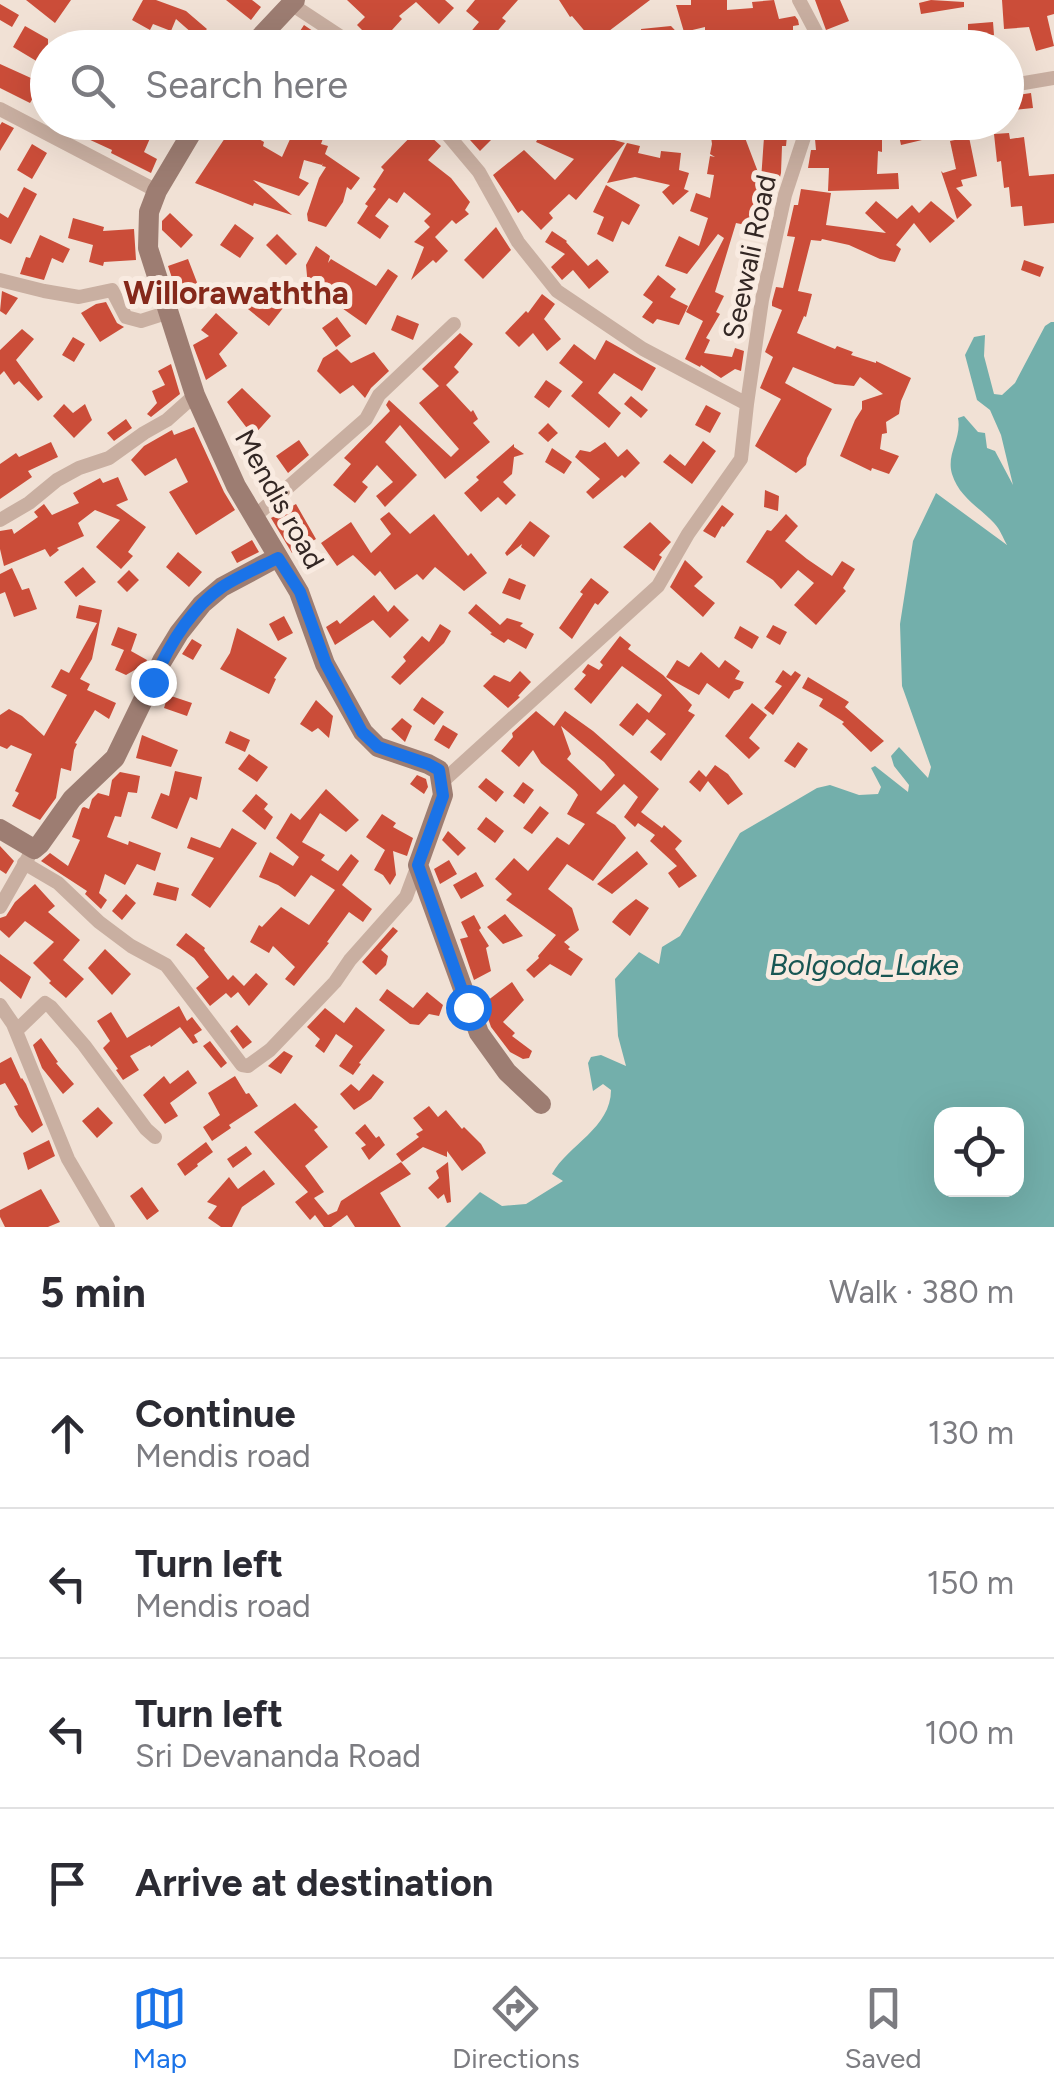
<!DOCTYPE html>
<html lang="en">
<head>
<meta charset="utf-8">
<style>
  :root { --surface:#fff; --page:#f2f2f3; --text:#2b2b33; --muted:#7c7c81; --line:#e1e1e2; --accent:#1a73e8 }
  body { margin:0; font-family:Figtree,sans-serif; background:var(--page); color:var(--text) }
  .controls { position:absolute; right:30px; bottom:30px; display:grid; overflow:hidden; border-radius:20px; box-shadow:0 10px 40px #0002 }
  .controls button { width:90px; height:90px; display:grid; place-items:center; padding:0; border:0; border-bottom:2px solid var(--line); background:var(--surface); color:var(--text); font:50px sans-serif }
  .stop { position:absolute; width:30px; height:30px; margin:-22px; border:8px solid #1a73e8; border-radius:50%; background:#fff }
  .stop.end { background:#1a73e8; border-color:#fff; box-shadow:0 2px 10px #0008 }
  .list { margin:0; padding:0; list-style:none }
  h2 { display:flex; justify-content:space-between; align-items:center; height:130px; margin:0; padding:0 40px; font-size:42px }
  h2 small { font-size:32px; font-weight:400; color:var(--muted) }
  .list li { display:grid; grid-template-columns:65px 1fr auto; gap:30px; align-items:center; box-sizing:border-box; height:150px; padding:0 40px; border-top:2px solid var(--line) }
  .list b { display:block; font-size:38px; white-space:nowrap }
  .list p { margin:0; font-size:32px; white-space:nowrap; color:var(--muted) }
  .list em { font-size:32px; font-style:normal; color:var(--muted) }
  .icon { flex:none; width:55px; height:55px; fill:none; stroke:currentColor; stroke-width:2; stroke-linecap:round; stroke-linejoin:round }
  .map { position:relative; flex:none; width:1054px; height:1227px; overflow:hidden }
  .search { position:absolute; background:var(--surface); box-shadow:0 10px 40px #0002; left:30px; right:30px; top:30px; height:110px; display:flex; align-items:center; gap:25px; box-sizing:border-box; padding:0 35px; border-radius:55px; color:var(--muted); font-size:38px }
  .sheet { height:730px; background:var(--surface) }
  nav { display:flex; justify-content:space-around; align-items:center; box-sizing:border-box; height:140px; border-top:2px solid var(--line); background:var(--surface); font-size:28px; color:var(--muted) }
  nav a { display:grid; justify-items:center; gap:5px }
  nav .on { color:var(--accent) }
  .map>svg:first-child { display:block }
</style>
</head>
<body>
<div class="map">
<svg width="1054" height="1227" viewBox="0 0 1054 1227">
  <rect width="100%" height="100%" fill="#f1e1d5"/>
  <path fill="#73afab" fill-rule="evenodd" d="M1051,322H1054V1227H445L480,1192L502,1206L526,1204L563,1181L552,1174C568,1145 611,1128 611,1090L603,1084L593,1091L588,1063L591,1057L601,1055L626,1066L618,1036L615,979L639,952L659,964L662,947L680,936L740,833L817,788L830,785L859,795L878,794L881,787L871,768L875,766L908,792L909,785L894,766L891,756L899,747L928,778L931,767L902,686L900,624L913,541L936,493L1007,545C1003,538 1000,529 994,523C979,507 959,497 952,474C946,454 962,438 958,418L964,416L978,432L985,433L987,448L995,451L1013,485L1001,435L990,410L977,400L965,355L974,337L985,335L984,356L994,394L1002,395L1015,383L1045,326ZM942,1114H1016V1190H942Z"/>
  <path fill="#cb4d39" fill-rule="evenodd" d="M26,0H71L55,23Z
    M143,0H156L186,11L207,29L205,31L237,48H209L176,19L171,31L153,24L150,30L132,20Z
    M226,0H252L261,7L251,20Z
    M347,0H445L454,8L439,24L416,2L399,16L402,19L392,30L412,46L419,37H423L436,48H380L357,25L365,17Z
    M475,0H518L502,18L506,21L483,48H457L479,22L466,11Z
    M559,0H650L609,31H617L627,43L622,48H585L593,41L572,16L570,17Z
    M691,0H727V10L753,8L752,2L774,0L779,19L795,16L798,20L799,25L793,26V43L782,48H775V43L739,48H705V27L684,32L676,5H691Z
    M815,0H840L849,21L826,30Z
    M931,0L964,2V7L921,14L919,3Z
    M1002,0H1054V14L1047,16L1054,46L1036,51L1029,27L1004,29Z
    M0,4L19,15L12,27L0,20Z
    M993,22L994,35L968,36V24Z
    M304,25L338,48H275L282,34L294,40Z
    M25,26L48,39V68L13,47Z
    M671,26L686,42L666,44L667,48H642L641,29Z
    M0,64L42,83L30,103L0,88Z
    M1031,93L1033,108L1013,110L1011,96Z
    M2,122L14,128L0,151V125Z
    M93,122H145L155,127L144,152L157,159L151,173L111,153L112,150L86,138Z
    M213,122H259L252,135L264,142L263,146L282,157L291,137L303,140L309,122H329L321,144L328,146L325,154L360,178L351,190L347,187L343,202L326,227L308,221L307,214L319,178L326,167L322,166L323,163L322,165L304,160L299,178L309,183L299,196L253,180L292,215L254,203L253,206L195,183L227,135Z
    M465,122H495L502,129L480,151L460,129Z
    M547,122H615L616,127L589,133L625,143L576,200L569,194L549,213L553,218L541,230L522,210L518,213L493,175L524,150L555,180L574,159L536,142Z
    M682,122H739L761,180L765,123L788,125L786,146H782L781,173L766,233H764L765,229L736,223L715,292L724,296L716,312L720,314L706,338L710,340L704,353L732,357L735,348L744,351L741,371L735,369L721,378L701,365L700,367L685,359L703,321L686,312L724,238L718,234L687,274L665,266L679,236L699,246L708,218L690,211L696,193L710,198L714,175L707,174L710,156L715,157L710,154L712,144L709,123L710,127L688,132L684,139L676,133L675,125Z
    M824,122H874L875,138L882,139V152L878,151L877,174L898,173L899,189L828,191L829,168H808L811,150H816L815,139L818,130L824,129Z
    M896,122H918L922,140L901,145Z
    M420,127L441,146L428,160L451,178L470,202L465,210L469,214L456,224L452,220L435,237L448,251L436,263L433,260L411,280L424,247L414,242L430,227L424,221L431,214L404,192L397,203L389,198L375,216L389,226L380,239L357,223L368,206L365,204L376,189L373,187L384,170L381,167Z
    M1009,133L1010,139L1024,137L1029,176L1054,174V223L1024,226L1022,206L1011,207L1009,187L1004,188L1001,161L997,162L994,134Z
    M969,137L977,176L961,180L963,186L956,188L972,205L957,219L941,171L943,173L956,169L950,141Z
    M627,143L640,146L638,153L660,158L661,151L681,153L679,170L689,173L684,189L689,191L673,205L662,192L670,185L635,177L607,183Z
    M32,144L47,153L32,179L17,170Z
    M606,185L640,205L629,225L622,221L613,242L597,234L604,217L593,212Z
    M24,187L37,194L11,244L0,239V213L8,218Z
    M801,189L831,193L826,225L886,233L865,213L876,201L897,219L912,205L919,213L931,201L955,221L930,243L914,223L896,245L901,249L895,262L880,259L849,245L822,239L821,241L811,240L798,291L812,294L806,317L804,316L797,333L835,349L837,346L853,352L851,355L876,363V361L911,378L901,401L899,414L886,422L887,433L882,434L880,449L899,456L889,474L872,468L871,471L840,456L855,420L862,409V401L883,394L860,377L854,386L835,384L793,367L785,383L832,409L807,458L806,465L796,473L755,446L781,399L760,388L773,357L765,352L782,310L772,306V302L776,287L783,288L795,237L787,236L794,205H798Z
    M170,213L193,235L181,248L162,230V221Z
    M73,218L104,227L103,231L134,229L136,260L104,262L103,266L89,262L93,245L68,238Z
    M235,224L254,238L240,258L220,245Z
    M496,227L511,250L483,279L464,260Z
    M552,231L567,241L566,242L588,266L597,259L609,272L589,289L573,270L562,280L551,267L565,254L545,242Z
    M277,234L297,254L286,265L266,245Z
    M40,235L70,249L63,263L52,258L44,280L20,274L26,257L30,258Z
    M316,246L330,256L328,263L331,259L376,286L388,269L398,276L366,325L339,306L343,298L318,284L309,297L306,265Z
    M188,259L198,285L177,293L168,266Z
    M1024,260L1044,267L1040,277L1021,270Z
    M658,275L676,289L670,297L688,306L679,325L657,319L653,324L642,317L653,302L643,295Z
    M144,281L152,306L149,307L137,306L130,301L124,290Z
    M256,288L283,308L269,326L243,305Z
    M2,291L18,298L6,315L0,311Z
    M542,294L555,304L544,319L561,339L547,351L533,333L519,347L505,333L526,311L528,313Z
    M106,302L117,323L124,327L100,342L81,313L96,304Z
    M216,313L238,333L219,354L227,366L206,380L193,345L209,336L201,330Z
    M397,315L419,324L413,340L391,330Z
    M337,317L351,336L336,347L322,328Z
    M22,329L34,339L16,360L43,397L38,401L19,381L14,385L4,371L0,375V350Z
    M460,333L473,344L454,367L459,372L446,385L471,412L473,410L478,419L473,423L490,442L445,479L400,425L385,442L417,475L385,507L376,496L393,482L377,465L362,482L368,487L355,503L333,485L351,464L344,458L390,411L386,405L389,400L451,457L459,449L419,403L439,386L422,369Z
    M73,337L85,344L74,362L62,355Z
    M606,340L656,368L642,391L614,373L598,393L621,413L609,428L571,396L583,382L559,363L574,344L595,360Z
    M337,349L351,363L374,352L389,371L371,388L365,398L353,385L340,394L317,371L323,358Z
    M171,364L180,394L151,417L147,414L157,403L152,391L165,385L158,371Z
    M546,380L562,391L549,408L534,397Z
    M242,388L271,416L253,436L227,402Z
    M631,396L648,410L641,418L624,404Z
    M64,404L73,413L85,404L92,420L74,438L53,416Z
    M706,405L721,413L710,433L695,425Z
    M126,419L132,428L114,441L107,433Z
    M548,423L558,433L548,442L538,433Z
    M194,427L224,492L235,510L196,535L169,492L188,482L176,458L145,476L131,460L144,446L172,430L174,435Z
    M299,440L309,455L288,473L276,456Z
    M703,441L716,451L692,484L663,462L670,454L685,466Z
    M51,442L58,457L28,471L32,477L0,499V464L16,453L19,457Z
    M605,442L618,457L627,449L640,463L625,478L622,475L593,499L586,492L600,479L575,457L580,450L590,452Z
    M514,444V447L524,454L514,457L512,474L503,482L516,495L506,505L498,497L481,512L464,493L479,480L476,477Z
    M552,448L572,462L564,474L545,462Z
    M118,477L128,500L116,505L146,527L128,552L133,556L121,569L96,547L120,520L95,510L78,523L84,536L57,548L59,550L50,557L45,549L4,566L0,549V531L12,529L14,534L38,517L34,512L44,504L52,515L79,503L73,493L100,478L103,483Z
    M765,490L779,496L778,511L764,507Z
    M296,504L316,539L292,553L271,518Z
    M722,505L734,514L724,527L722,526L715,538L703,531Z
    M389,512L410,534L434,514L468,556L471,553L487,573L464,591L435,567L423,580L417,574L395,590L380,571L375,576L353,555L337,566L321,543L351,522L371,553L391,534L380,519Z
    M786,514L798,526L785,541L807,559L832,576L842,561L855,569L843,588L846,591L816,625L794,605L814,583L798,570L781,589L773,580L746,562L767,530L771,531Z
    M530,521L550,536L534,557L521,547L522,544L507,556L505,553Z
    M650,522L671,542L659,555L662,557L654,571L623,547Z
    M252,540L259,552L237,563L231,552Z
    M178,552L202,572L189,587L166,567Z
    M685,560L703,577L694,586L715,603L703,617L670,587Z
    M83,567L96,582L76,597L64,582Z
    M12,568L22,590L29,588L37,609L14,617L5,592L0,594V574Z
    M129,570L139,580L127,592L117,582Z
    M509,578L526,585L520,600L502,593Z
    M591,578L609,592L598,605L595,603L572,639L559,628L583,594L580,592Z
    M374,595L388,612L394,605L409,620L390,638L373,620L335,645L326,627L337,620L340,624Z
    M476,604L500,625L507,618L523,623L520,626L534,634L526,649L508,639L504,643L490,634L492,633L468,613Z
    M79,605L102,610L92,659L80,679L90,684L87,690L116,703L109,719L95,710L75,743L77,744L74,750L71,771L61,768L56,798L40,820L12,806L19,793L15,791L32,754L11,745L7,749L0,746V715L9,709L22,716L44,736L67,695L51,687L61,669L69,673L97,623L76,618Z
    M284,616L293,633L278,641L269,624Z
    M440,624L451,631L444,643L400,685L391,677L406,661L403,657L422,636L429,642Z
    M773,625L787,632L780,645L766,637Z
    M740,626L759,637L752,649L734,638Z
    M118,627L137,634L131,651L147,660L143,669L138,668L126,675L115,670L124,650L111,645Z
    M237,628L287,658L274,678L276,679L269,694L220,669L230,653Z
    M620,636L631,645L628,649L663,675L692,705L688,711L695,715L661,761L650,752L666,734L647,719L633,736L619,725L637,703L649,713L662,695L622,666L591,704L574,689L586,675L582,672L588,664L599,670L603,665L600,662Z
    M192,639L202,645L193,660L182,654Z
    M701,652L719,668L725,660L740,671L735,679L744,682L740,689L734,691L729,699L707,683L699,695L666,677L677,660L689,667Z
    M783,670L791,676L795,671L801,675L773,715L764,708L782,686L775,682Z
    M520,671L531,682L518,696L520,697L508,708L483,686L494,675L510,682Z
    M808,677L849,702L845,707L884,741L871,752L842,724L844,722L819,706L823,699L802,688Z
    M168,695L192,703L187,716L164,708Z
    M422,697L444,712L434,725L413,710Z
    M316,700L333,716L329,738L318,728L312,732L300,724Z
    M752,703L767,715L749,738L760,748L749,759L725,736Z
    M536,711L554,726L565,711L593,731L659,789L641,812L662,828L664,825L682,841L675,849L697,876L679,888L668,873L677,866L650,841L655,835L638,823L635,827L624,817L638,797L624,784L596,813L615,825L626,838L593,881L567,864L548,889L572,908L579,930L564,942L570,947L568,949L583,959L571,976L550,964L534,978L526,970L539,958L538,956L556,935L506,900L512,894L495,879L514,858L528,871L557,837L569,845L585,824L567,814L578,795L575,791L541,763L533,750L519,767L501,751L513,737L512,733ZM561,726L604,762L615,775L601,791L567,759L571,754Z
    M402,718L412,726L405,742L391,729Z
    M443,725L458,734L449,749L434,740Z
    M230,731L250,740L245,752L225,743Z
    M142,735L178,750L171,767L136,758Z
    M798,742L808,749L795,768L784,761Z
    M249,754L268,767L257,782L238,769Z
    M715,765L728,774L743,794L728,805L708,781L700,792L689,782L699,770L706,777Z
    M175,771L202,777L197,800L190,797L177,829L151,818L161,793L169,796Z
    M120,772L140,776L137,793L128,792L121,817L115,816L107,837L128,845L129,841L161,853L155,871L137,864L125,885L105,874L99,893L107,900L101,909L85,894L87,891L41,861L50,853L68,866L80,840L72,837L82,808L84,807L89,809L92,799L98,793L109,796L112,780Z
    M417,775L426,779L428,787L424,794L410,784Z
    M486,778L504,792L496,802L478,787Z
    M523,782L534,790L524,804L513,796Z
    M326,789L359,820L346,832L320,813L302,842L325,855L321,860L338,871L351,854L359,861L342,885L372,909L363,922L349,912L327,942L329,943L294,986L285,979L295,967L273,946L269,953L250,942L259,925L262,927L281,907L309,925L335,890L311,875L295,897L278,885L259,877L270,852L293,866L299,857L276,838L291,813L300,820Z
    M256,794L268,804L264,809L273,817L265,830L242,811Z
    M540,806L549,813L532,834L523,828Z
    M382,814L396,823L393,827L413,838L407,856L393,851L396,875L390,885L383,875L374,870L385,850L366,837Z
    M486,817L504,831L495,843L477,829Z
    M232,828L257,843L210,908L191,895L214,858L187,848L191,837L220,848Z
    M448,831L466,848L458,856L442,840Z
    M0,846L14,861L6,874L0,870Z
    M637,851L648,864L612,894L597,884Z
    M449,860L457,874L440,884L434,869Z
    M476,872L484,886L461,899L453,885Z
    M157,882L179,888L176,901L153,895Z
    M35,884L55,906L48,912L80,940L63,960L84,979L66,998L49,983L51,981L33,963L54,942L25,921L9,938L0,930V918L6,916L15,902Z
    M126,894L136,903L122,920L112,911Z
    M636,899L649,908L630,936L612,922L620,912Z
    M505,914L523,936L503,944L487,927Z
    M474,915L481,928L479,930L489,946L486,948L491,971L474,980L460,939L468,937L461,922Z
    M393,927L398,931L381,950L388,956L386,965L376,975L362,962Z
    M186,933L205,948L204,950L228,980L233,975L244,986L256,973L268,984L249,1006L238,992L231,998L226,993L210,1006L196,988L209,977L194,958L176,945Z
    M105,949L131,974L112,995L88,968Z
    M0,954L31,977L21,999L0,981Z
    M512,982L524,1000L503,1022L515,1033L512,1036L532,1051L529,1058L523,1059L510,1052L491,1027L483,1004Z
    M387,989L413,1008L427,992L443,1005L439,1016L429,1014L419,1025L410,1024L379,1000Z
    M179,1006L187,1021L192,1017L202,1030L194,1035L198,1042L193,1044L180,1027L151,1047L150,1045L130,1056L139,1070L123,1080L116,1070L118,1069L103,1048L110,1041L97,1021L111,1012L127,1038Z
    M356,1007L385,1030L359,1063L361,1064L353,1075L339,1066L353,1046L336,1034L324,1053L315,1046L320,1039L307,1027L325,1008L344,1023Z
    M237,1025L252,1042L243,1049L230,1031Z
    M41,1038L58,1062L56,1063L74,1084L63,1094L42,1068L33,1045Z
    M210,1041L227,1063L221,1068L203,1046Z
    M284,1051L293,1056L281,1074L268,1066Z
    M11,1057L21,1079L22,1078L26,1084L43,1125L32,1133L19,1116L14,1106L18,1105L5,1083L0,1085V1063Z
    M188,1070L197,1083L170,1103L178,1116L165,1124L143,1095L164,1076L170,1084Z
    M373,1074L384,1082L371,1099L354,1110L340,1094L351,1084L359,1091Z
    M235,1076L246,1094L249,1093L258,1106L229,1125L231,1128L212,1141L203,1127L220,1115L208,1093Z
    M295,1103L318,1127L314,1130L328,1147L305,1166L324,1192L314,1198L328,1215L337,1211L341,1201L401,1162L411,1174L380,1193L401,1227H355L347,1215L331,1227H324L315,1215L310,1220L295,1202L308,1192L254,1132Z
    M429,1106L438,1117L446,1110L462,1129L464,1127L481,1144L486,1153L462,1171L447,1151V1157L423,1147L402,1162L396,1154L419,1137L416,1134L423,1130L413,1118Z
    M98,1107L113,1123L97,1138L82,1121Z
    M365,1124L376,1138L379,1136L385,1145L369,1160L361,1148L366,1145L355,1133Z
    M49,1140L55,1156L28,1170L23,1153Z
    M206,1142L213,1152L197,1164L198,1166L185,1176L177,1164Z
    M246,1146L252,1154L233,1168L227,1159Z
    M448,1162L451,1202L447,1203L444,1194L438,1199L428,1188L439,1178L436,1171Z
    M264,1170L275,1184L242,1207L232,1227H221L208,1218L217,1206L207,1202L229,1177L238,1189Z
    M142,1187L159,1211L147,1220L130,1196Z
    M41,1189L60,1222L48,1227H5L0,1217V1210Z"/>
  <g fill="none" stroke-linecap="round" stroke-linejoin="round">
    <path stroke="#c9afa1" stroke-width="14" d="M799,0L816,32L817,48
      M291,4L358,48
      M1006,86L1054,78
      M0,109L157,191
      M437,122L479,172L518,242L557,291L643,349L747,404L741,459L688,534L658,586L442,782
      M0,280L44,291L79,297L112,290L126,317L141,321L169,312
      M747,404L762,300L785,195L809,122
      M253,518L366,419L379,395L454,324
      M0,520L29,503L57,480L79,468L109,458L144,433L167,420L195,395
      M24,863L58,883L99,922L131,946L166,965L242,1065L248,1066L270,1050L335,982L350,960L406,897L418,865
      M0,907L29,856
      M0,1005L13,1024L68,1159L108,1227
      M16,1031L45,1003L51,1007L84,1045L146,1129L155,1137"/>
    <path stroke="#9d7d72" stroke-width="20" d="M250,48L295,0
      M198,122L157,191L149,212L148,248L195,395L236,486L299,592L325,664L363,732L378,747L428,764L439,770L443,795L418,865L479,1033L507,1072L541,1104
      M0,829L34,849L40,844L72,799L115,758L162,661L179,633L202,604L222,587L278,557"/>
  </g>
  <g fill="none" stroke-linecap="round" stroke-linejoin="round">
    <path stroke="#1a73e8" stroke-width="12" d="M153,682C168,647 190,609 222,587C239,576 260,567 278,558L300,592L326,664L362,732L378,747L428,764L439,770L443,796L418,865L468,1007"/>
  </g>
  <g text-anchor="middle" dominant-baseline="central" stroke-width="10" stroke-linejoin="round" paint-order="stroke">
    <g font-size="28" fill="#332724" stroke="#f9ebe1">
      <text transform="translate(749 257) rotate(-78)">Seewali Road</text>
      <text transform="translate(280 499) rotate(61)">Mendis road</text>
    </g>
    <g font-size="30" font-style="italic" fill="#185653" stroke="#f9ebe1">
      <text x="864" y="964">Bolgoda_Lake</text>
    </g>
    <g font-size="32" font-weight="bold" fill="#85281a" stroke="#f9ebe1">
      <text x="236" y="293">Willorawaththa</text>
    </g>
  </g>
</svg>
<div class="controls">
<button><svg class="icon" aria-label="locate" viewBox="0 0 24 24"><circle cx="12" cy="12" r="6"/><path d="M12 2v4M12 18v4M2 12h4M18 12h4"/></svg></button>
</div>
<div class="stop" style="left:468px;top:1007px"></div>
<div class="stop end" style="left:153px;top:682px"></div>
<div class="search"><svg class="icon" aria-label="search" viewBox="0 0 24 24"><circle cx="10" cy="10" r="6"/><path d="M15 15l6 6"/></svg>Search here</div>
</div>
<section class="sheet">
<h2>5 min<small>Walk · 380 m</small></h2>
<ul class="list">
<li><svg class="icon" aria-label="ahead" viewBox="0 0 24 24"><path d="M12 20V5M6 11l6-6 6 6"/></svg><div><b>Continue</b><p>Mendis road</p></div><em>130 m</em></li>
<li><svg class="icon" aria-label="left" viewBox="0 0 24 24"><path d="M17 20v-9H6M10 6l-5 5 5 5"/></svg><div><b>Turn left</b><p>Mendis road</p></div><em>150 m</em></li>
<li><svg class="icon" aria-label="left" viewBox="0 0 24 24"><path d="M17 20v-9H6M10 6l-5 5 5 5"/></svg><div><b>Turn left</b><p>Sri Devananda Road</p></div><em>100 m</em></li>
<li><svg class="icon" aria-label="arrive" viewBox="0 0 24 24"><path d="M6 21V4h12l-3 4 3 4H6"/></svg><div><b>Arrive at destination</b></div></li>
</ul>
</section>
<nav>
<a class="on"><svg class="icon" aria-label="map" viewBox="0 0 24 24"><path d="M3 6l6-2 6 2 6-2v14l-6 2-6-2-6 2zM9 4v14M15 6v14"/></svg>Map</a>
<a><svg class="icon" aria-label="directions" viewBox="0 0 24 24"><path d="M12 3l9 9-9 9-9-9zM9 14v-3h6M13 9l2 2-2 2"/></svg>Directions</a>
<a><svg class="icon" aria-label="saved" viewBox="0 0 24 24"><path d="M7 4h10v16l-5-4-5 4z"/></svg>Saved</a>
</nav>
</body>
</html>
